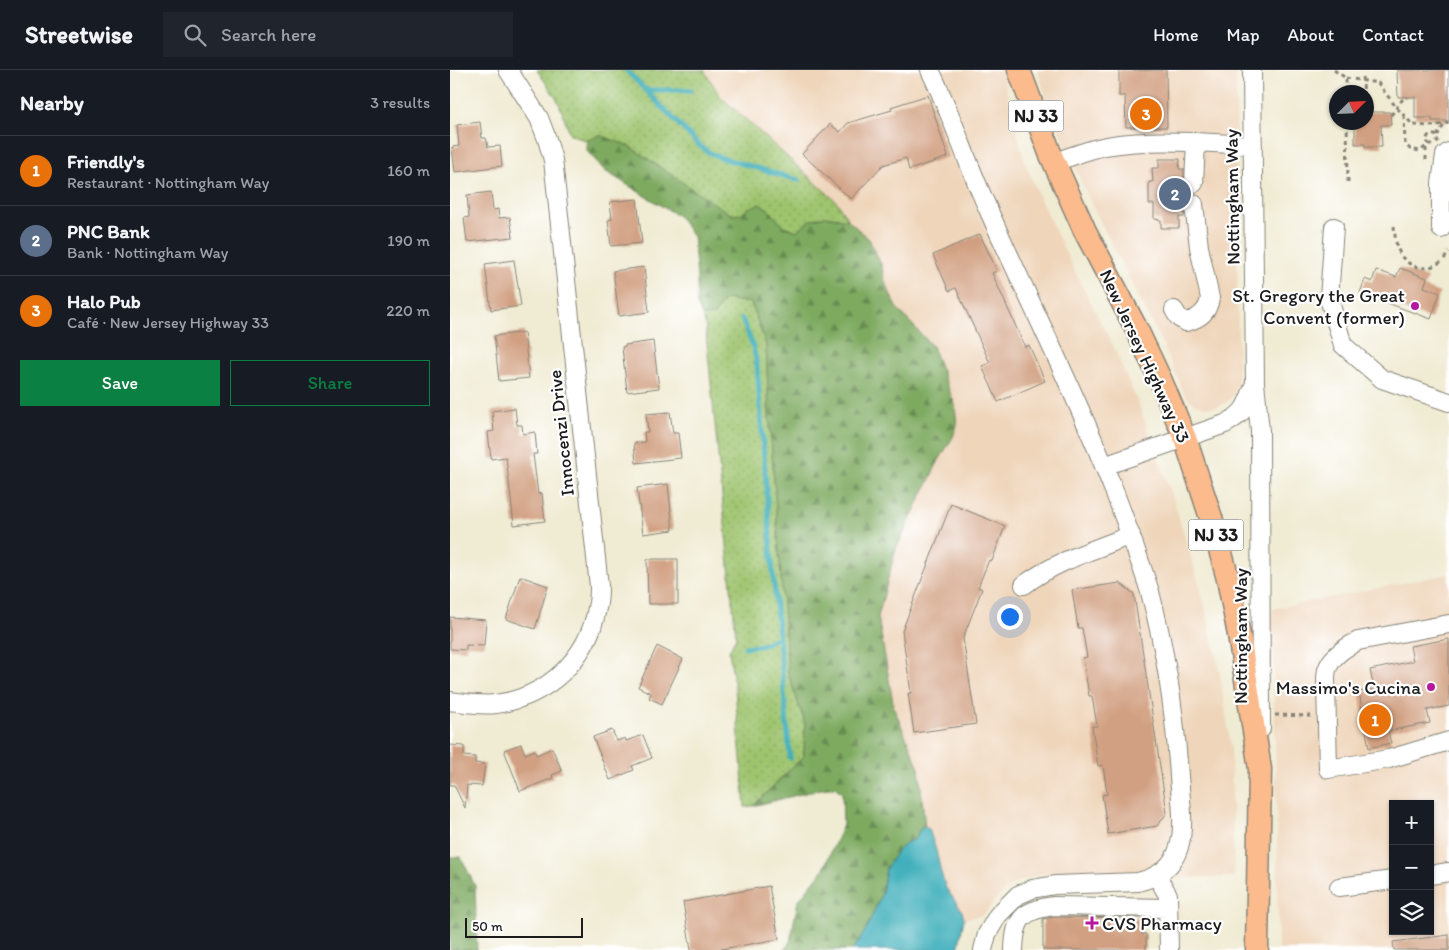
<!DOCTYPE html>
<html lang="en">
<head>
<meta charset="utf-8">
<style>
  :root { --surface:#171b24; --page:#20242c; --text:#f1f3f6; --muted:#9ea1a6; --line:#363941; --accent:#0b8043 }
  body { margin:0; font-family:Itim,sans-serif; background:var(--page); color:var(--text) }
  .controls { position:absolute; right:15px; bottom:15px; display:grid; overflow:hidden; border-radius:0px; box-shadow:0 1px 4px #0004 }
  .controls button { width:45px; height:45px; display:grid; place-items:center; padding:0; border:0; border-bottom:1px solid var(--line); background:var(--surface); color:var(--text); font:25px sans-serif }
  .compass { position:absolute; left:879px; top:15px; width:45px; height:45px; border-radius:50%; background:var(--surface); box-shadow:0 1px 4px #0004; rotate:66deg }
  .scale { position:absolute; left:15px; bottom:12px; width:118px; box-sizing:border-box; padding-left:5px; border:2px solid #1c1c1c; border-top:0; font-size:14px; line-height:18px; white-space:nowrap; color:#1c1c1c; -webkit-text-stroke:4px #fff; paint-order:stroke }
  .you { position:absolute; left:559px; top:546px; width:18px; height:18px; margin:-12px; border:4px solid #fff; border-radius:50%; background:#1a73e8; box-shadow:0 0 0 8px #1a73e833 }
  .badge { display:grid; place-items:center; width:32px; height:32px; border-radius:50%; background:var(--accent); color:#fff; font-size:16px; font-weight:700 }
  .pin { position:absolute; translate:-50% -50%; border:2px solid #fff; box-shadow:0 1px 5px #0006 }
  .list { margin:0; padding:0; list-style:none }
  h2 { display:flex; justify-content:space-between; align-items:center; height:65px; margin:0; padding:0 20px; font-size:21px }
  h2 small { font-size:16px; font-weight:400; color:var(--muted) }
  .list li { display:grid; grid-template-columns:32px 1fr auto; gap:15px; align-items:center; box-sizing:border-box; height:70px; padding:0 20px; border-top:1px solid var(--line) }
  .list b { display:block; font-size:19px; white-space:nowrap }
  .list p { margin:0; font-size:16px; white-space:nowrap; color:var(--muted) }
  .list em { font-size:16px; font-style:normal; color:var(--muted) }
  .actions { display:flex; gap:10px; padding:15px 20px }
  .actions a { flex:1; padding:11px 0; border:1px solid var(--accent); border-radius:0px; text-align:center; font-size:18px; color:var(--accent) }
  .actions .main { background:var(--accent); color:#fff }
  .icon { flex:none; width:28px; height:28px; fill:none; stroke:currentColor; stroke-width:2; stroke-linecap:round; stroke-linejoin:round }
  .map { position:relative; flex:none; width:999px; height:880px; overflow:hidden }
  header { display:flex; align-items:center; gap:30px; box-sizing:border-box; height:70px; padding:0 25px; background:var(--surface); border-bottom:1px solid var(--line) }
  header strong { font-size:24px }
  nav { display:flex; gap:28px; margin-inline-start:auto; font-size:18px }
  .search { width:350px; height:45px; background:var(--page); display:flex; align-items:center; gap:12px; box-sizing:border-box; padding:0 18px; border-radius:0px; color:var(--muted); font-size:19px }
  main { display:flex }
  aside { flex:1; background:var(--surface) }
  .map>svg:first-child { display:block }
</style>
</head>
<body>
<header>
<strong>Streetwise</strong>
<div class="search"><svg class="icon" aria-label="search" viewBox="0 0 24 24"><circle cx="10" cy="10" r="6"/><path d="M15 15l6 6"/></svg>Search here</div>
<nav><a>Home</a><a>Map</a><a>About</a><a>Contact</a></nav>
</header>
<main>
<aside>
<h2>Nearby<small>3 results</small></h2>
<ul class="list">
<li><span class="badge" style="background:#e8710a">1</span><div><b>Friendly's</b><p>Restaurant · Nottingham Way</p></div><em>160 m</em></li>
<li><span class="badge" style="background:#5c6f8a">2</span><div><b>PNC Bank</b><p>Bank · Nottingham Way</p></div><em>190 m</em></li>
<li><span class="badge" style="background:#e8710a">3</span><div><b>Halo Pub</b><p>Café · New Jersey Highway 33</p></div><em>220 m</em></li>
</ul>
<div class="actions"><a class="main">Save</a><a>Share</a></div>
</aside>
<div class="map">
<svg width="999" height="880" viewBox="0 0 999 880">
  <defs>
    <pattern id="grass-dots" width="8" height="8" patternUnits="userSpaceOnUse" patternTransform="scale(1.25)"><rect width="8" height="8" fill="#9ec46e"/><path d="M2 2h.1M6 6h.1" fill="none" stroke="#88a85f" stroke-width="1.8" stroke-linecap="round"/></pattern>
    <pattern id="forest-firs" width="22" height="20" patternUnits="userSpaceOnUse" patternTransform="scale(1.25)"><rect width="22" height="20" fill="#7eaa61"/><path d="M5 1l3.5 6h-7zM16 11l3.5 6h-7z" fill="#668a4f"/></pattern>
  </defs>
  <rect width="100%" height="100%" fill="#fff"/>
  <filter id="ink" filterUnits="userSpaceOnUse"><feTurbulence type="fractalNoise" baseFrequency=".02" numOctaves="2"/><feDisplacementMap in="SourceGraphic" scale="10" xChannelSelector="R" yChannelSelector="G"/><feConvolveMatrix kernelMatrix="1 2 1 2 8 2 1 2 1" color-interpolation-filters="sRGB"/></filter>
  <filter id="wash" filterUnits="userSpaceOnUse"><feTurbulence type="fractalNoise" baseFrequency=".0096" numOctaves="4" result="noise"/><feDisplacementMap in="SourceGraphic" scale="20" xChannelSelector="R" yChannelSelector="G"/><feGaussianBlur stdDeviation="1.12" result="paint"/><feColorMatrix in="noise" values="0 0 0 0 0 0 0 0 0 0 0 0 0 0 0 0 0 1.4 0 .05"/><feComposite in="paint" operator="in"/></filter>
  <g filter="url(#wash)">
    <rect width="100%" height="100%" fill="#f0ebd3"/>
    <path fill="#efd6bb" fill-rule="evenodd" d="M254,0H551L575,92L590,129L625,202L662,274L688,333L723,428L751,520L769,597L781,679L784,807L721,808L685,803L646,802L594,804L565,813L551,823L533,845L514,849L512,841L496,818L483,768L479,759L475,757L469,698L444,638L428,547L446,479L488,392L503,367L507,355L482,276L446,237L435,212L431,194L419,169L398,150L387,132L270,26Z
      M587,0H786L788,311L784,324L778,332L767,337H754L744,334L734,323L715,279L640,131L605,52Z
      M999,504V880H828L827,755L822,539ZM943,734H980V861H943Z"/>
    <path fill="url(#grass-dots)" stroke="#5d7045" d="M87,0H254L270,26L387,132L398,150C372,145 368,143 347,161L333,156L318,139L299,138L292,144L282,145L149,65L137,71L120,64L108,31Z
      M275,229L301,233L316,275L319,343L338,603L355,653L354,686L303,736L295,737L285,619L279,581L286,567L255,253L252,246L264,245Z"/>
    <path fill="url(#forest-firs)" stroke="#4d633e" d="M149,65L179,76L251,125L282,145L292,144L299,138L309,134L318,139L333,156L347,161L360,150L375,146L398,150L419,169L431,194L435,212L446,237L482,276L505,335L507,355L503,367L488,392L446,479L428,547L444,638L469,698L475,757L470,759L465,769L456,773L436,798L432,823L417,858L403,880H334L340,872L348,831L373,800L393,755L392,723L385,717L371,719L303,736L354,686L355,653L338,603L319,343L316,274L301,233L275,229L264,245L252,246L247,235V208L243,166L228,146L155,101L137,81V71Z
      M0,787H11L25,816L27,880H0Z"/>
    <path fill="#3eaeba" stroke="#2d656b" d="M475,757L479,759L486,780L491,802L496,818L512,841L514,849L508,880H403L417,858L432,823L436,798L448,780L456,773L465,769L470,759Z"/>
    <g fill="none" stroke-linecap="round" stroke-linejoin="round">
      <path stroke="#3eaeba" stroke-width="5" d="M176,0L250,76L258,82L269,87L348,110
        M195,20H241
        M292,249L303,276L307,295L321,480L340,688
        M295,577L309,576L329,567"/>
    </g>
    <g id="blocks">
      <path fill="#d1a082" d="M669,0H716L717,57H676L675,26H669Z
        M947,0H999V51H982V48H965V27H948Z
        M478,25L498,87L459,100L456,88L433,95L401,129L352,84L380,54L390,62L398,53L442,40L441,37Z
        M916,42H940L941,55H931L932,77H915V74H905V52H916Z
        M30,52L32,68H36L38,77L50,76L52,96L5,102L2,77L9,76L7,55Z
        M709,89H730L729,99H734V117L738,122L743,124L737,126L734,130V147H729V158H711V150L704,149V134H699V112H703L702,98H709Z
        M41,122L43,140L48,139L49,148L60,147L63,167L17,172L14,148L19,147L17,125Z
        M187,129L192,173L161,176L158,150L162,149L160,132Z
        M530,164L547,201L542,203L575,277L579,275L595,311L548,332L532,296L540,293L506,218L499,221L483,185Z
        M64,190L71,236L41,240L35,194Z
        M194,197L199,242L169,246L163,201Z
        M950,198L977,208L974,217L990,223L981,249L910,223L915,209L922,212L926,200L946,207Z
        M74,262L79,308L49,311L44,266Z
        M203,271L209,318L177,322L172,277L175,276V275Z
        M65,338L67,355H72L73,364L85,362L87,384H83L88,424L92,423L95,451L64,455L56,387L41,389L38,362L44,361L42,341Z
        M220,342L223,363H228L231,388L186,393L184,373L195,372L194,362H198L196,344Z
        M218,414L223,460L193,464L187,418Z
        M501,434L555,456L542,491L539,490L528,517L532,519L513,568L526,654L464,663L458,623H461L452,561Z
        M197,489H228V534H198Z
        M70,506L98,516L85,559L56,549Z
        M670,513L684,524L717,743L707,756L658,764L652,725L657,724L653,695L648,696L642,656H647L642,626H639L633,588L637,587L632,558H628L622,520Z
        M0,547L36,550L34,576L16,575V580L0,579Z
        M999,569V636L977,640L980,653L938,661L941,673L919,678L909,622L924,619L920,600L963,591L960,576Z
        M207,576L233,589L212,634L199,628L201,623L188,617Z
        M162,660L167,671L175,668L176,671L193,665L202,688L182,696L184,700L160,710L143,667Z
        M71,674L75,684L85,680L86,685L102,678L112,701L102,705L103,708L70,721L54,680Z
        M0,675L14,676V686L25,687V693L35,694L32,716L17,715L15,738L4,715H0Z
        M319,816L329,869L266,880H241L233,832Z
        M605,847L692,848V864H696V880H593V849Z
        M999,865V880H944L943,872Z"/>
    </g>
  </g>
  <g filter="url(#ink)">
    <use href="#blocks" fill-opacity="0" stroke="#868478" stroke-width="1"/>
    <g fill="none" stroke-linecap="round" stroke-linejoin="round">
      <g stroke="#868478" stroke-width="20">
        <path id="minor" d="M480,0C502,45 517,93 538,139C581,235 628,328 666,426C678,458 690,490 700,522C716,582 725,644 729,706C732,749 744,799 688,812L605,815L582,819L568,825L548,845L537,864L533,880
          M802,0L805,313L810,361L811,659
          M604,92C621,87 639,79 656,76C702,68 756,73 803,75
          M744,113L746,72
          M884,157L879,229L893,275L932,309L999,332
          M991,159V113L995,85L999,82
          M724,240L729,248L736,252C749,249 758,242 760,228L749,177L744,134
          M654,396L775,354C795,343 796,337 804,316
          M574,515C606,491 644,480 681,465
          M999,554L908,571C896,577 881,586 877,600C876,603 876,608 876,612L878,699L939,689L999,671
          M0,631C15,633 31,636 46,634C97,627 138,589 147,538C149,531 149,523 149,516L103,90L97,69L89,48L58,0
          M706,805L718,825L719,880
          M980,805L999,802
          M889,817L943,810
          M564,880C565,849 572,840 604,836L718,838"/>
      </g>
      <g stroke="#868478" stroke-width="25">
        <path id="major" d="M569,0L600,83L635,161L686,258L711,311L735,368L763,454L778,509L789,565L810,699L807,880"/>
      </g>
      <path stroke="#868478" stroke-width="3" stroke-dasharray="4 4" stroke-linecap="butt" d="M884,0L896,8V22
        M912,7L914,22
        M896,8L928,13L946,37L963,55L983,56L999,53
        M941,45L952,30L958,27
        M954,46L955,74L960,79L970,81L979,74H983L988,71L987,66L982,64L978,66L976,71L979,74
        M897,52L898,112
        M987,66L994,55
        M976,78V92
        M944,156C945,166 946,179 952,187C966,204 989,200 999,182
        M825,645L861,646"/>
      <use href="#minor" stroke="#fff" stroke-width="18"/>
      <use href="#major" stroke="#fbbb8d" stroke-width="22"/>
    </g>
  </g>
  <g fill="#b5179e" stroke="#fff" stroke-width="2">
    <circle cx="965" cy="236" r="5"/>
    <circle cx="981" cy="617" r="5"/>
    <path d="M639.5 845.5h5v5h5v5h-5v5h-5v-5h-5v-5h5z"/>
  </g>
  <g text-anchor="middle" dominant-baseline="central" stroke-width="4.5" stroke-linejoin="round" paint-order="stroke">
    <g fill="#fff" stroke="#606060" stroke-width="1">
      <rect x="558.5" y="30.5" width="55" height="31" rx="4"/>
      <rect x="738.5" y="449.5" width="55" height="31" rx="4"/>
    </g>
    <g font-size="18" font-weight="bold" fill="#1c1c1c">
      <text x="586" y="46">NJ 33</text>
      <text x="766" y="465">NJ 33</text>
    </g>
    <g font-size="19" fill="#1c1c1c" stroke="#fff">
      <text transform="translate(782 127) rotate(-91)">Nottingham Way</text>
      <text transform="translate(695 286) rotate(65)">New Jersey Highway 33</text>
      <text transform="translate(111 363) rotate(-96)">Innocenzi Drive</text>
      <text transform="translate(790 566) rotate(-90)">Nottingham Way</text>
    </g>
    <g font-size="19" fill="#1c1c1c" stroke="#fff" text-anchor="end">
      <text x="955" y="225">St. Gregory the Great<tspan x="955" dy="22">Convent (former)</tspan></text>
      <text x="971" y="617">Massimo's Cucina</text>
      <text x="652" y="853" text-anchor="start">CVS Pharmacy</text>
    </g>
  </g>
</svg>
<div class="controls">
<button>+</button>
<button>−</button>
<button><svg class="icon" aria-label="layers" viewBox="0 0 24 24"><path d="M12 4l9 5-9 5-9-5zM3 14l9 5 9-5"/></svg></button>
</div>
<svg class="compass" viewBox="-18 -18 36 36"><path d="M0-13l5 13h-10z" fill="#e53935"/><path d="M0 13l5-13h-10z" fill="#9ea1a6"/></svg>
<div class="scale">50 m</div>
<div class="you"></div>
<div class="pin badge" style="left:925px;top:650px;background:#e8710a">1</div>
<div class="pin badge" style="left:725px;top:124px;background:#5c6f8a">2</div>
<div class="pin badge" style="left:696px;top:44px;background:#e8710a">3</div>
</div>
</main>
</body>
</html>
